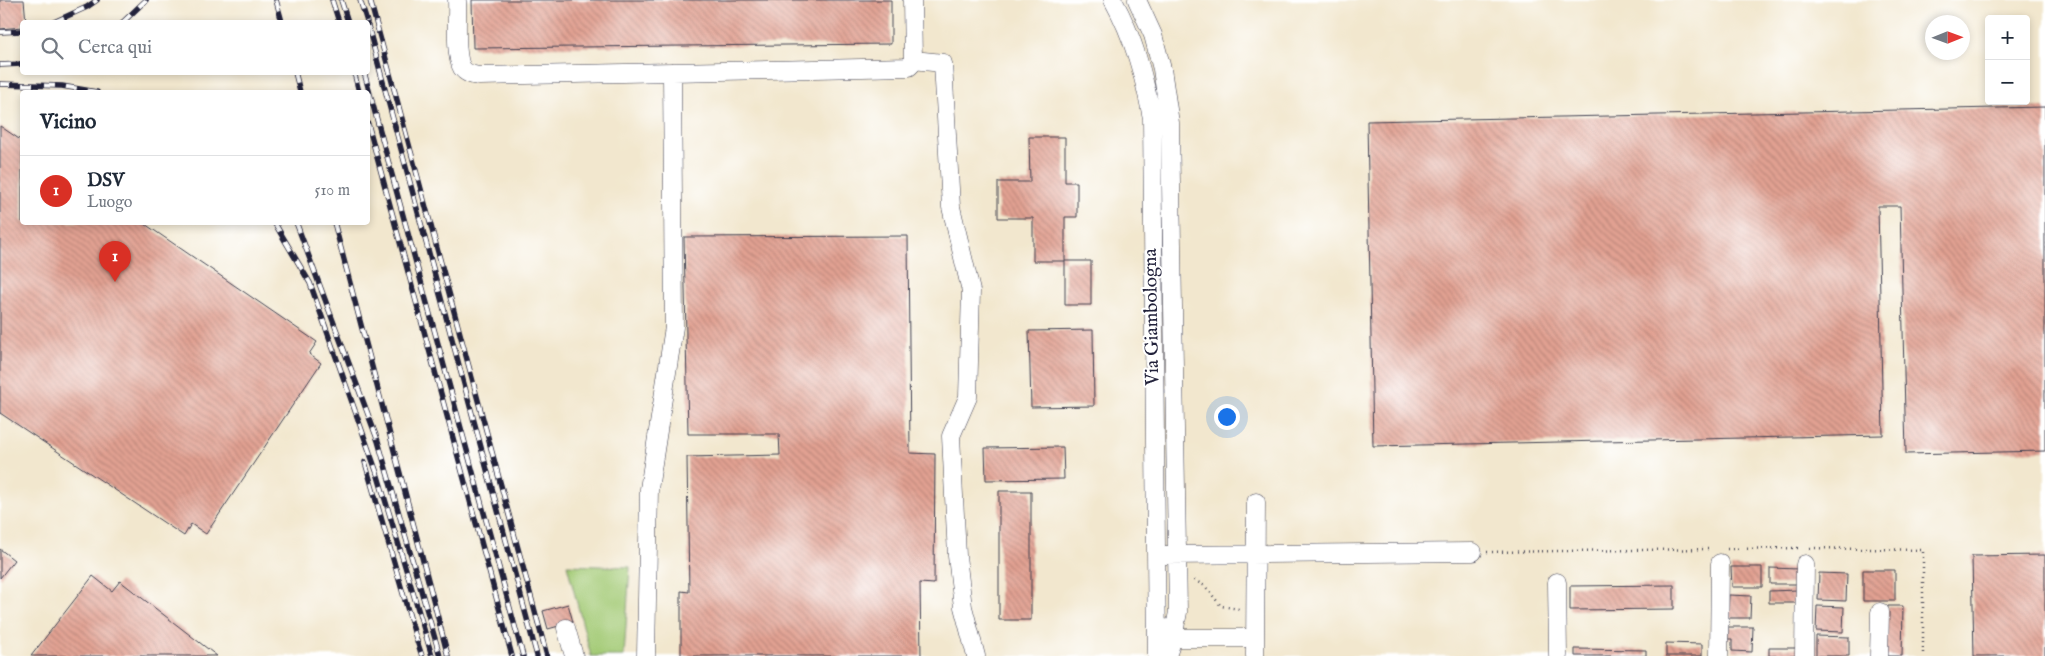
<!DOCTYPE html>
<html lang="it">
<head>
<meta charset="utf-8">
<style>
  :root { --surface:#fff; --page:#f2f2f3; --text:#1f2937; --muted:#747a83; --line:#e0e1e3; --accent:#d93025 }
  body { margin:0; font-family:"IM FELL English",serif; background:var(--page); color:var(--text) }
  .controls { position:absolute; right:15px; top:15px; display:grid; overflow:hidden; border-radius:5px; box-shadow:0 2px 8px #0003 }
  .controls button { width:45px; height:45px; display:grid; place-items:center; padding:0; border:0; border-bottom:1px solid var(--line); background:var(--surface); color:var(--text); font:25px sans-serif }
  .compass { position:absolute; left:1925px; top:15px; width:45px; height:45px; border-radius:50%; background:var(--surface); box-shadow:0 2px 8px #0003; rotate:89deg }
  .you { position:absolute; left:1226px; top:416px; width:18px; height:18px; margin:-12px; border:4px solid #fff; border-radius:50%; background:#1a73e8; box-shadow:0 0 0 8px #1a73e833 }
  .badge { display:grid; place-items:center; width:32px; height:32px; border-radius:50%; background:var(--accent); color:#fff; font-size:16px; font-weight:700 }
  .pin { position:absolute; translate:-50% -41px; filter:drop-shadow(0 1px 2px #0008) }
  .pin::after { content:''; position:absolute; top:26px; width:18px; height:15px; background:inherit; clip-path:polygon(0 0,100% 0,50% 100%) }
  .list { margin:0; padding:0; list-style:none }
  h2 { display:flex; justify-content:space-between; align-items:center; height:65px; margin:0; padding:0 20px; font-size:21px }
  h2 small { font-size:16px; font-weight:400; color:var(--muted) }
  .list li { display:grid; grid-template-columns:32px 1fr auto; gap:15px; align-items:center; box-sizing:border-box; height:70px; padding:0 20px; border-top:1px solid var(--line) }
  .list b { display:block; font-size:19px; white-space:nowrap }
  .list p { margin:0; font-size:16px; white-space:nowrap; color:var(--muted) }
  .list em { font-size:16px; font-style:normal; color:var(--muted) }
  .icon { flex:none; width:28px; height:28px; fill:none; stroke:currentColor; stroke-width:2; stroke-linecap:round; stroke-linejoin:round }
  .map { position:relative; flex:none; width:2045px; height:656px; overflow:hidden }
  .search { position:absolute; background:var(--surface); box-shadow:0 2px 8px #0003; left:20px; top:20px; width:350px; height:55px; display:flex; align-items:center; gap:12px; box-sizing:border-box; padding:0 18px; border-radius:5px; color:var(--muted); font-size:19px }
  .panel { position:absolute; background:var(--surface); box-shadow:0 2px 8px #0003; left:20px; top:90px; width:350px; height:135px; border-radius:5px }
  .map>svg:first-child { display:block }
</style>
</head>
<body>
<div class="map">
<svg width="2045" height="656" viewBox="0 0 2045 656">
  <defs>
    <pattern id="building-back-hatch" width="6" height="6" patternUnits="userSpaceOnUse" patternTransform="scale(1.25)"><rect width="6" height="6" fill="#e2a192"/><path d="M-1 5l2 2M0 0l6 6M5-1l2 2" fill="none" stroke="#b78378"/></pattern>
  </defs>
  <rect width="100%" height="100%" fill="#fff"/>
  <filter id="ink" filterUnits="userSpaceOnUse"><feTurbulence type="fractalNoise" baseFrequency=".02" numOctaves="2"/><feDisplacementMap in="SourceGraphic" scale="10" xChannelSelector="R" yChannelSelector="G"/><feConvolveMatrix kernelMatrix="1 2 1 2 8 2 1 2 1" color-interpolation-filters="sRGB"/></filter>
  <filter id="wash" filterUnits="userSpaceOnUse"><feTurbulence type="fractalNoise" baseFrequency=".0096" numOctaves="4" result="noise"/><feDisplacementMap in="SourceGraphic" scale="20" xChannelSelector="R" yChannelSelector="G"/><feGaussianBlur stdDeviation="1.12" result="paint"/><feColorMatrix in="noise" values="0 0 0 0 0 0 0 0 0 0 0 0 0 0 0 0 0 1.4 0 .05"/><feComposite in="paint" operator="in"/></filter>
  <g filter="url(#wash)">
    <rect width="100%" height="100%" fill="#f2e7ce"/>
    <path fill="#a3ca75" stroke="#627658" d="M567,565L630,567L624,656H591Z"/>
    <g id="blocks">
      <path fill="url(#building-back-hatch)" d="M0,0H24L26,22H22V27L0,29Z
        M472,0H891V44L473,48Z
        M2045,107V451L1906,454L1900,206H1878L1883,435L1373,446L1367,121Z
        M0,126L22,141V222H142L317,342L309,354L321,363L206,534L191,524L184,536L0,413Z
        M1029,137H1065V182H1077V217H1065V261H1033V218H998V182H1030Z
        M908,236L910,453L935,454L934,584L920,583L921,656H681V591L689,592L687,457L780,455L779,434H688L684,237Z
        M1065,261H1091V305H1065Z
        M1093,330L1094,406L1031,407L1029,331Z
        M1063,447L1064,479L986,480L985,448Z
        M999,491H1031V620H999Z
        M0,549L14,560L0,578Z
        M2045,555V656H1974L1972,556Z
        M1731,567H1762V587H1732Z
        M1770,568L1799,569L1798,584H1770Z
        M1863,570H1895V601H1863Z
        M1819,573L1847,574L1846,601L1818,600Z
        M93,576L112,591L120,581L217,656H31Z
        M1674,585V609L1570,610V586Z
        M1798,590V603H1769V591Z
        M1729,595L1751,596L1750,618H1728Z
        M568,604L573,622L548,629L543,611Z
        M1817,606L1844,607L1843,632L1816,631Z
        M1888,606H1903L1902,656H1882Z
        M1728,627H1753L1752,652L1732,651V639H1728Z
        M1816,636L1849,637V656H1816Z
        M1666,643L1702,644V656H1666Z
        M1769,648H1798V656H1769Z
        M1575,649L1646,650V656H1575Z"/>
    </g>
  </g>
  <g filter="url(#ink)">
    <use href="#blocks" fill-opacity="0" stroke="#414051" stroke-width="1"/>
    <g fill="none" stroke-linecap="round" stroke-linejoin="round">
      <g stroke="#414051" stroke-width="19">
        <path id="minor" d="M457,0C458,17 454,54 462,68C466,74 473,75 479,76L909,67L912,64L913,60L912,0
          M1113,0C1134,38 1144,76 1152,118L1157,656
          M1137,0L1153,35L1162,69L1170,123L1178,612L1173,638L1167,656
          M913,60L943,63L951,207L971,291L968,397L951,436L957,556L963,607L976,656
          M1165,555L1473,552
          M1557,582L1558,656
          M566,628L574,656
          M1168,628L1173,638H1255
          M646,656L649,489L674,327L672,72
          M1255,656L1256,502
          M1719,656L1720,563
          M1804,656L1805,564
          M1879,656L1880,612"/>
      </g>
      <path stroke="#414051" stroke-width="2.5" stroke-dasharray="1 4" stroke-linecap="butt" d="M1810,548L1923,550V656
        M1727,549L1799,548
        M1487,552L1712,549
        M1194,580L1205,586L1221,606L1239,609"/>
      <use href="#minor" stroke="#fff" stroke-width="18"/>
      <g stroke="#22223b" stroke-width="5.5">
        <path id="rail" d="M276,0L282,22
          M332,0L339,22
          M341,0L348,22
          M360,0L367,22
          M370,0L547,656
          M54,22L87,7L97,0
          M123,22L146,0
          M368,26L537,656
          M0,32L22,31
          M0,65L22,64
          M295,72L300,92
          M354,72L359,92
          M364,72L523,656
          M0,84L62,86L97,92
          M368,124L512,656
          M274,222L310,283L378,476L432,656
          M296,222L378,441L440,656
          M334,222L448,656
          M365,462L415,635L422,656"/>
      </g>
      <use href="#rail" stroke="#fff" stroke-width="4" stroke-dasharray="11" stroke-linecap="butt"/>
    </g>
  </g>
  <g text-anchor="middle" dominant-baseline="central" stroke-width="4" stroke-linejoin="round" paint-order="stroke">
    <g font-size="19" fill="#22223b" stroke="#fff">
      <text transform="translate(1152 317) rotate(-91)">Via Giambologna</text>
    </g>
  </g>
</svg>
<div class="controls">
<button>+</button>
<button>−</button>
</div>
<svg class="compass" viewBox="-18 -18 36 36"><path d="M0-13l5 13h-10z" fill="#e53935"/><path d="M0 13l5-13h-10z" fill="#747a83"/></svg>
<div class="you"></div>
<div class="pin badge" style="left:115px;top:282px">1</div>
<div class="search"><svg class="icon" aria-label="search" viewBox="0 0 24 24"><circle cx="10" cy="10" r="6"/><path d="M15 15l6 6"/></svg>Cerca qui</div>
<section class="panel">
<h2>Vicino<small></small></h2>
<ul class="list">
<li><span class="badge">1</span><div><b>DSV</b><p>Luogo</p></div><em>510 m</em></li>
</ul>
</section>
</div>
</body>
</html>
